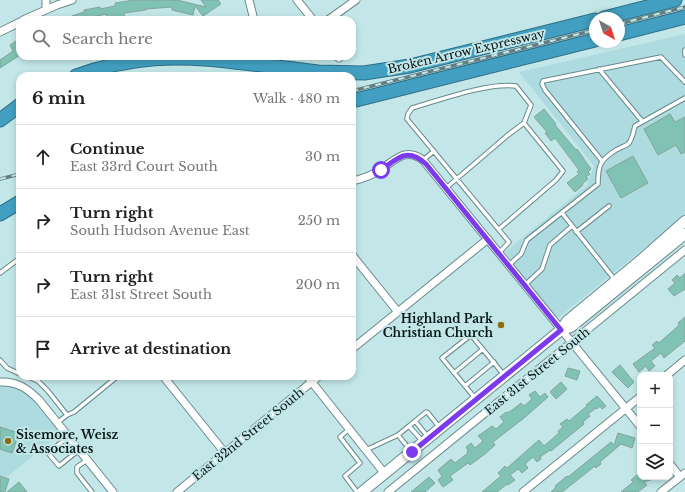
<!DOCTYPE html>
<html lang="en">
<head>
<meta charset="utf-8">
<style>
  :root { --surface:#fff; --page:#f2f2f2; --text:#222; --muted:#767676; --line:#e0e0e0 }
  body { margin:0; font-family:"Libre Baskerville",serif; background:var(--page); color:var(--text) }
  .controls { position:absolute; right:12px; bottom:12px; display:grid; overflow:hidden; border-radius:8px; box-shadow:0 2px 6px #0003 }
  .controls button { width:36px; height:36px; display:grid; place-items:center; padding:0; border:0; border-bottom:1px solid var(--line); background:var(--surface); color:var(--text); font:20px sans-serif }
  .compass { position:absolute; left:589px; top:12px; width:36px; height:36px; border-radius:50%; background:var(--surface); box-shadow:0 2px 6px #0003; rotate:141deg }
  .stop { position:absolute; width:12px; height:12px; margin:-9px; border:3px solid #7c3aed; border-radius:50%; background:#fff }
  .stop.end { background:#7c3aed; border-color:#fff; box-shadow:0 1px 4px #0008 }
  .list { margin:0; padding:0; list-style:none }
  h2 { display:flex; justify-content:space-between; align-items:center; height:52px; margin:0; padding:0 16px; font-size:17px }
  h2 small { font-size:13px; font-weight:400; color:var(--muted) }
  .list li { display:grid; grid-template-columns:26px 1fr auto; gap:12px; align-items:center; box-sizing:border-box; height:64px; padding:0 16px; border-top:1px solid var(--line) }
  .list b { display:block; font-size:15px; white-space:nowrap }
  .list p { margin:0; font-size:13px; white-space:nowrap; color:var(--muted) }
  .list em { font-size:13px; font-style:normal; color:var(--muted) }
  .icon { flex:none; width:22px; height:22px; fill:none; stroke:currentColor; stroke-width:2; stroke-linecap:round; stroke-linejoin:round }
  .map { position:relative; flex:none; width:685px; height:492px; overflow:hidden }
  .search { position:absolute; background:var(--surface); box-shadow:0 2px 6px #0003; left:16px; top:16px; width:340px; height:44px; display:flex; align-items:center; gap:10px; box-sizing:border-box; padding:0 14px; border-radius:12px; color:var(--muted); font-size:15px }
  .panel { position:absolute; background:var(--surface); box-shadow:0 2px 6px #0003; left:16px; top:72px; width:340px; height:308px; border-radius:12px }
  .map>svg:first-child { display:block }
</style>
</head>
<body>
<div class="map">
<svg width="685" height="492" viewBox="0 0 685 492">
  <rect width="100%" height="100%" fill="#c3e7e9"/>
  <path fill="#aedbdf" d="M685,34V215L557,319L505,252L586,186L594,166L519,72Z
    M0,386L16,387L27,393L61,433L7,477L0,475Z"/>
  <path fill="#80c2b3" stroke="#83a49c" d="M134,0H177L206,7L201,0H218L221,4L203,16L195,6L193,15L172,10V7L146,9V10L124,13L125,20H107L106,14L82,20H73L72,16L84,12V10L100,7V9L115,6V3Z
    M16,41L20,47V55L0,68V60L13,51L10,45Z
    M544,109L556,124L555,125L576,150L577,149L591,169L588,172L590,174L586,177L588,179L582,184L583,185L575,192L567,183L579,174L577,172L579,170L555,138L551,141L545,133L547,132L534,117Z
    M670,114L675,122L685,117V152L681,154L676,145L658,155L644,129Z
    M633,156L648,183L621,198L606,171Z
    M685,273V289L674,296L668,289L675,283L672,280L677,275L680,278Z
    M685,317V341L664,358L661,353L651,361L655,366L649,371L646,366L639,372L633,364L655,348L652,345L657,341L658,343L660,342L676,328L679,325L678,323Z
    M620,365L634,382L628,388L612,372Z
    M568,368L580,371L577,380L565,376Z
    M561,382L567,389L556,399L550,392Z
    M535,391L540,397L545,393L548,397L524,418L493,442L495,445L485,454L470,465L468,463L450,476L453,480L443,487L438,480L442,476L438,470L451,459L455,463L468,453L467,452L468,450L466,447L471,443L475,448L483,441L478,436L492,426L496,429L504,422L500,417L506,412L507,413L512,410L521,403L524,406L532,399L529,395Z
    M597,396L606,406L602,409L600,406L597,409L596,408L588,414L590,416L583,422L584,424L551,451L550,450L540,457L541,459L537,462L533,457L525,464L528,468L522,473L518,469L510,475L515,480L508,485L507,484L497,492H482L501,476L498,473L505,466L507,468L539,440L544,446L559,433L558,431L563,427L560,424L567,419L569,421L587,406L586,405Z
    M0,427L19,433L12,453L0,449Z
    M618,433L635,438L632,448L621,444L600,462L601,464L596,468L595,466L562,492H551L556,487L555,486L567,476L568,477L611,442L614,445Z
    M638,474L640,477H655L656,478L644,482L647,485L638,492H621L633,482L631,480Z
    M0,476L9,479L5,492H0Z
    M429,477L435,483L425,492H411Z
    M19,482L27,492H7Z"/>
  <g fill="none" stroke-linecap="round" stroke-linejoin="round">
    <g stroke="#688a8c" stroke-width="5.5">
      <path id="service" d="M685,50V55
        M599,69L642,121
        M423,160L434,151
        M602,161L545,90L542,84L543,81L661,57L685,82
        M446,188L508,135L524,123
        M562,213L615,280
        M499,229L556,180L563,171L524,123L531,105L516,86C489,82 440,100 412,108L408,114L407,119L509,242L499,253
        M576,232L609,206
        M509,265L521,254L527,240L598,184C598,165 600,160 616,150C620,148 625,146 628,144C633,139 633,132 635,126L685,98
        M0,273L20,258
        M525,285L542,269L550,245L572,226
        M0,360L7,368L20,374
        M454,373L483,349
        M26,376L38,381L48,391L67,415L57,423
        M465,386L494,362
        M475,398L442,358L471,335L504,375
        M67,415L74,412L118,376
        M415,421L428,437
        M409,426L426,412L428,413L440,428
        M349,429L340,437L360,463L345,476L357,492
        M398,435L409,426L423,442
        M68,437L48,453L59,466L79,450
        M366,450L398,435L411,451
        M87,460L77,467V473L92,492"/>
    </g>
    <g stroke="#688a8c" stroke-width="9">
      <path id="minor" d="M46,0V9
        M249,0L254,20
        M297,0L313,20
        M23,20L57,5L72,0
        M328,20L356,0
        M0,32L20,22
        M263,56L268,76
        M337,56L339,58
        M352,181C362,179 373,175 381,169C396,160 405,147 423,160L640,426
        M352,255L398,312
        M352,349L488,239
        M667,375L685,360
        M163,376L225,453
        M307,376L385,474
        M0,382C17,381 28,389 39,400L113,492
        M670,464L680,477
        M177,492L319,376
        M388,492L685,250
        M523,492L640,397
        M661,492L685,473"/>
    </g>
    <g stroke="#688a8c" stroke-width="12">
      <path id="secondary" d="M561,330L571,327L685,234
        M362,492L561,330L567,321L642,259L685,221"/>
    </g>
    <g stroke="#2e6f86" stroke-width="15">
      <path id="motorway" d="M604,18L675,0
        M619,34L685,17
        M294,69L318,72L364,73L410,66L595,20
        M76,76C130,56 179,55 235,62
        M352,101L595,40
        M0,120L20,105
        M0,214L20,202"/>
    </g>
    <use href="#service" stroke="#fff" stroke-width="3.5"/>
    <use href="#minor" stroke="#fff" stroke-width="7"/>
    <use href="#secondary" stroke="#fff" stroke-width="10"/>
    <use href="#motorway" stroke="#429fc1" stroke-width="13"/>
    <g stroke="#647d7f" stroke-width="3.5">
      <path id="rail" d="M619,24L685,7
        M352,91L595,30
        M0,179L20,174"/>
    </g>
    <use href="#rail" stroke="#c3e7e9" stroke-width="2" stroke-dasharray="6" stroke-linecap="butt"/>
    <g stroke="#2e6f86" stroke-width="15" stroke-linecap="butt">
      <path id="motorway-bridge" d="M235,62L294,69"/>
    </g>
    <use href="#motorway-bridge" stroke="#429fc1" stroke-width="13"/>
  </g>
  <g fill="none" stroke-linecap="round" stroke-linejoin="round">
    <path stroke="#7c3aed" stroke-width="5" d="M381,170C398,158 407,147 426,164L561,330L412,452"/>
  </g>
  <g fill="#8e6c0f" stroke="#c3e7e9" stroke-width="1.5">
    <circle cx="501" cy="325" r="4"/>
    <circle cx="8" cy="441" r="4"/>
  </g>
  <g text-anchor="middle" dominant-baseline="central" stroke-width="4" stroke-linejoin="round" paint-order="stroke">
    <g font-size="12" fill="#091718" stroke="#c3e7e9">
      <text transform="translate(466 51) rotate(-13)">Broken Arrow Expressway</text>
      <text transform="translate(537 371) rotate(-39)">East 31st Street South</text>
      <text transform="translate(248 434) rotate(-39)">East 32nd Street South</text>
    </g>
    <g font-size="12" font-weight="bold" fill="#091718" stroke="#c3e7e9" text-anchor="end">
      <text x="493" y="318">Highland Park<tspan x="493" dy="14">Christian Church</tspan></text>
      <text x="16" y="434" text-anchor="start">Sisemore, Weisz<tspan x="16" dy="14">&amp; Associates</tspan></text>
    </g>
  </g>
</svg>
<div class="controls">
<button>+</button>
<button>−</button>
<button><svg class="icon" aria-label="layers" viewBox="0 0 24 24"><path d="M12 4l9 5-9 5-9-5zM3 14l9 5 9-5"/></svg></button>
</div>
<svg class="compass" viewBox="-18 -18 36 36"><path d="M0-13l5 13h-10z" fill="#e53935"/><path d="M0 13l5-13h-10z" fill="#767676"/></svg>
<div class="stop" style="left:381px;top:170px"></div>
<div class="stop end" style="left:412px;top:452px"></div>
<div class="search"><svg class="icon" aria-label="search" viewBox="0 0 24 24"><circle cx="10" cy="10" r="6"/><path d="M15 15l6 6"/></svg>Search here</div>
<section class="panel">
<h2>6 min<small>Walk · 480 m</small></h2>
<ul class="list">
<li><svg class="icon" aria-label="ahead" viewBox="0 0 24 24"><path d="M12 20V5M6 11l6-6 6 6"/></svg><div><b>Continue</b><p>East 33rd Court South</p></div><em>30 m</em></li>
<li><svg class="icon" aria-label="right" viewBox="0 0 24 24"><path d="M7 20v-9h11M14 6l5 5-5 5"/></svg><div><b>Turn right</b><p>South Hudson Avenue East</p></div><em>250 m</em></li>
<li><svg class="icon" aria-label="right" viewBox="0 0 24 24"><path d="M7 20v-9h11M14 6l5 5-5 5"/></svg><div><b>Turn right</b><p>East 31st Street South</p></div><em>200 m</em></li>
<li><svg class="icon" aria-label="arrive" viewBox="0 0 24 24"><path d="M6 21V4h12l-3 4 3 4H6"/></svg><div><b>Arrive at destination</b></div></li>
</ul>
</section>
</div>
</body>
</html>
